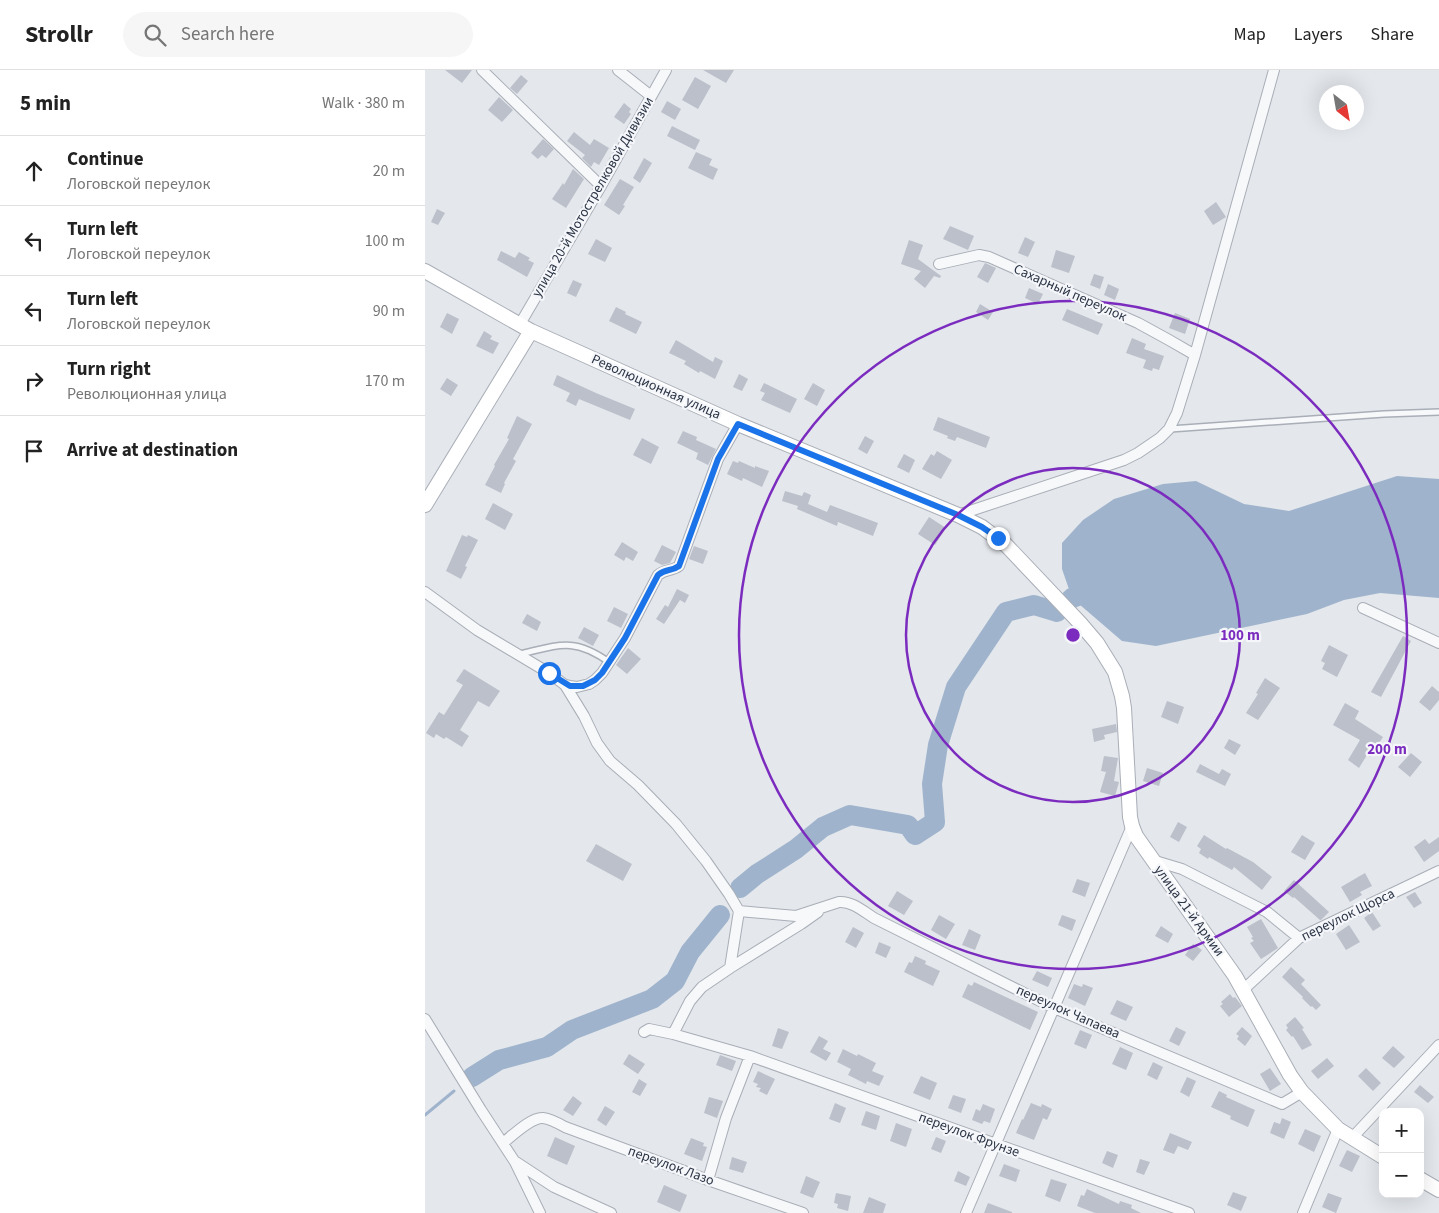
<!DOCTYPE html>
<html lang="en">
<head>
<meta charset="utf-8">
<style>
  :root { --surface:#fff; --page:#f6f6f6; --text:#222; --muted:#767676; --line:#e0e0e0 }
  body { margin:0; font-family:"Source Sans 3",sans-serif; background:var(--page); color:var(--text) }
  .controls { position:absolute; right:15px; bottom:15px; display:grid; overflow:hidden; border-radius:10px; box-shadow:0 5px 20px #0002 }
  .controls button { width:45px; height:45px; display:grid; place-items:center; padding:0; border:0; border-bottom:1px solid var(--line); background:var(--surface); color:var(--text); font:25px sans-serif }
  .compass { position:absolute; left:894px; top:15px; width:45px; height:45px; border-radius:50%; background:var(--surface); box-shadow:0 5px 20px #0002; rotate:149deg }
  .stop { position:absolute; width:15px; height:15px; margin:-11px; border:4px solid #1a73e8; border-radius:50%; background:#fff }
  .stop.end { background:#1a73e8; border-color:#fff; box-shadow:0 1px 5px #0008 }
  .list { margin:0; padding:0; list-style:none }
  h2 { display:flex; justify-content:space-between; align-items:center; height:65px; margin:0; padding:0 20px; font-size:21px }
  h2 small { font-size:16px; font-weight:400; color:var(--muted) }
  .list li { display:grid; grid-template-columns:32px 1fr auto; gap:15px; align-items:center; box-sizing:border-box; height:70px; padding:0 20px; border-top:1px solid var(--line) }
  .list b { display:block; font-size:19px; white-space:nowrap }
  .list p { margin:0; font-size:16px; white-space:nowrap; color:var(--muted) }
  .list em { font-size:16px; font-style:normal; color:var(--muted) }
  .icon { flex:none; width:28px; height:28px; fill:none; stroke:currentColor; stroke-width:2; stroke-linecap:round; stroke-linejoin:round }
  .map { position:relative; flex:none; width:1014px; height:1143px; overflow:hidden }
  header { display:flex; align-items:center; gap:30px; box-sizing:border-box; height:70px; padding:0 25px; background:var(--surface); border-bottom:1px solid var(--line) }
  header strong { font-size:24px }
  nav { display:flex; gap:28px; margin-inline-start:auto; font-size:18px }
  .search { width:350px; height:45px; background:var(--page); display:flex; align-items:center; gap:12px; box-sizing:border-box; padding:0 18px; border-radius:28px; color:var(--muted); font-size:19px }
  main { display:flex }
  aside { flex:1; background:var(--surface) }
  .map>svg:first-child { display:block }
</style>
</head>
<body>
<header>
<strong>Strollr</strong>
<div class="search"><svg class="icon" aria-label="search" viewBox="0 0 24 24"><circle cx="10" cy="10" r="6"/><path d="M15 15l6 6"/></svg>Search here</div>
<nav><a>Map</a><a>Layers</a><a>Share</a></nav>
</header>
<main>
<aside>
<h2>5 min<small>Walk · 380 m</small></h2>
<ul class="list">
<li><svg class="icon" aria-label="ahead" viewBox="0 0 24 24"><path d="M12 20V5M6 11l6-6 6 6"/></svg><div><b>Continue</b><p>Логовской переулок</p></div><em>20 m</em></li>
<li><svg class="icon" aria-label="left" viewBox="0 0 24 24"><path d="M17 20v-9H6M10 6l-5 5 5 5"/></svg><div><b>Turn left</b><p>Логовской переулок</p></div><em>100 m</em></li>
<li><svg class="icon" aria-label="left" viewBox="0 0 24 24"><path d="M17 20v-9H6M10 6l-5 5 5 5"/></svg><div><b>Turn left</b><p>Логовской переулок</p></div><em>90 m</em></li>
<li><svg class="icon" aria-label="right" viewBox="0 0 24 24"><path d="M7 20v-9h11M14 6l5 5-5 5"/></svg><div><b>Turn right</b><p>Революционная улица</p></div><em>170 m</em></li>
<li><svg class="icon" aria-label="arrive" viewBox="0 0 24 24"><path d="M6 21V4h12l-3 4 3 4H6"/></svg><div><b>Arrive at destination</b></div></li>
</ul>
</aside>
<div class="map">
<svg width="1014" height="1143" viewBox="0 0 1014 1143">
  <rect width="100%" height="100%" fill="#e4e7ec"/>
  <path fill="#9fb4cc" d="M972,406L1014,409V528L955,523L919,530L882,544L731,576L697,571L647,528L637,499V473L658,450L689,429L738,414L771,411L819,434L864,441Z"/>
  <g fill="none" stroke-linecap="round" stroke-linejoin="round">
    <path stroke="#9fb4cc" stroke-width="3" d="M0,1045L29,1021"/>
    <path stroke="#9fb4cc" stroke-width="20" d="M315,818L332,804L371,779L398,757L425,745L483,755L490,765L510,752L507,714L513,675L531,617L581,542L609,535L632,542L647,528L669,520L673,517
      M47,1007L74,990L122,977L147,960L227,929L250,911L265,882L295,845"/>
  </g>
  <path fill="#bbc0ca" d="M20,0H47L37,13Z
    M278,0H309L301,13Z
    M96,5L103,11L92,24L85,18Z
    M270,7L286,16L273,39L257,30Z
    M74,27L88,40L77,52L63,40Z
    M242,31L256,39L250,50L236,42Z
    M199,33L206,39L204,42L206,44L199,54L189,47Z
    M247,56L275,70L270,80L242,66Z
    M149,62L165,75L169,69L184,78L174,95L169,92L166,97L157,88L160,85L142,71Z
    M118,69L129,79L121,88L117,85L113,89L106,83Z
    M271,82L287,89L284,95L293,99L288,110L263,98Z
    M219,88L227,93L215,113L208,108Z
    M148,99L159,109L141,138L127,129L138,113L139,115Z
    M195,109L209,117L198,135L200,136L194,145L179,135Z
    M791,132L801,147L788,155L779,141Z
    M12,139L20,143L13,155L6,152Z
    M525,156L549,166L543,180L518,169Z
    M600,167L610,172L603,187L593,183Z
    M171,169L187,178L180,192L163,184Z
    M484,170L498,175L493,189L516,206L515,208L509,206L500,218L489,209L496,201L476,194Z
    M631,180L650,186L644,203L626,197Z
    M76,181L90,188L94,182L105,188L103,190L109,193L102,207L72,190Z
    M560,193L571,198L563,213L552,207Z
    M669,204L679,207L675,219L665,215Z
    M148,210L157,214L151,227L142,223Z
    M683,214L694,219L690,230L679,225Z
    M604,218L618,224L613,234L600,228Z
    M555,234L568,242L563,250L551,242Z
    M191,237L201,242L200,244L217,252L211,264L184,251Z
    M642,239L678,254L673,265L637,250Z
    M22,243L34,249L27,264L15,257Z
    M750,243L765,249L760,264L744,258Z
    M59,261L67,266L65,269L74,273L68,284L51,276Z
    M707,268L721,274L719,279L739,286L734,300L728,298L727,301L718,298L721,290L701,283Z
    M251,270L288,292L290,287L298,291L290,309L275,301L274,303L259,294L261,291L244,283Z
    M314,304L323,309L317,321L308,317Z
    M132,305L171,323L210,339L205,350L154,329L151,336L141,331L145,323L128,315Z
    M22,308L33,315L26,326L15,319Z
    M339,313L372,329L365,343L336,330L340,323L335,321Z
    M388,313L400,320L392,336L379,329Z
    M92,346L107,354L88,389L91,391L79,413L80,414L76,423L60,415L70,396L69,395L84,369L82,368Z
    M513,347L565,367L561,378L532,367L530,371L522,368L523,366L508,360Z
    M258,361L272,367L271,370L291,379L283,395L271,389L273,383L252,373Z
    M440,366L449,371L442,384L433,379Z
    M217,368L234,377L226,394L208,385Z
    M512,381L527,390L516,409L497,399L506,384L509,386Z
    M479,384L490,390L484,403L472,397Z
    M308,391L313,393L314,391L330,398V396L344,401L337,417L318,408L317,411L302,404Z
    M360,421L377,426L379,422L386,425L383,434L402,442L405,435L453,453L448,466L413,452L412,456L372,439L373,436L357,431Z
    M68,433L88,444L80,460L60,449Z
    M504,447L521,458L510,475L493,464Z
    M37,465L42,467L43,465L53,470L40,496L42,497L36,509L21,501Z
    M197,472L213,482L208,491L201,487L199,491L189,485Z
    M237,475L251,482L245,493L237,495L229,491Z
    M269,476L283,481L278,494L264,489Z
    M252,519L264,525L260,533L255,530L239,554L231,549L240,535L243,537Z
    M189,537L203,544L196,558L182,551Z
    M102,544L116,552L112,561L97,553Z
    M159,557L174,565L168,576L153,568Z
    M978,566L986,571L956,627L946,622Z
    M904,575L923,585L912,607L897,599L900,593L896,591Z
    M203,578L216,589L202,604L191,595Z
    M39,599L75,621L64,637L53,631L35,660L44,666L37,677L21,667L19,669L11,664L9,668L1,663L14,642L19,645L38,615L31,611Z
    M840,608L855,618L833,650L821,643L833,624L831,623Z
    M1007,616L1014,622V630L1005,641L994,632Z
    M742,631L759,637L753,654L736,647Z
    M920,633L934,641L930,649L958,667L945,687L942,685L934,698L923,690L935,670L908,655Z
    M691,654L692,662L679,665L680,669L669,672L667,659Z
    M804,669L816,675L810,685L799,678Z
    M986,683L997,692L985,707L973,697Z
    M679,686L693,688L689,711L694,712L690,726L675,722L681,702L676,701Z
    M775,694L794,704L797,699L806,704L800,716L771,702Z
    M722,698L738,703L734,716L718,711Z
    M753,752L762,757L754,772L745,767Z
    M779,765L801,779L802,778L828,792L847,807L837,820L809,797L807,800L784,787L783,789L774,783L776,779L772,776Z
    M877,765L890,773L880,790L866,782Z
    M1014,767V781L999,792L989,777L1000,769L1004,774Z
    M171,774L207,794L198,811L161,791Z
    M940,803L947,816L935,822L937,825L925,832L916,817Z
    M652,809L665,813L660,827L647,822Z
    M869,810L904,842L896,850H895L869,827L868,828L859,821Z
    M472,821L488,831L479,845L463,836Z
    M990,822L997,833L989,838L981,827Z
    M947,842L956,856L948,861L939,848Z
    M514,845L530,854L521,869L506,860Z
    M637,845L651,850L647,861L633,855Z
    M836,849L853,878L836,889L825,873L829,871L826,868L828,867L822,857Z
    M924,855L935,872L921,880L911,864Z
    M736,856L748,864L743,873L730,866Z
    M428,857L439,863L431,878L420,872Z
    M544,859L556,865L550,880L537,875Z
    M454,872L466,877L461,888L450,883Z
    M768,874L777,880L768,891L760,885Z
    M490,886L501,891L500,894L515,901L508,916L479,902L484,892L487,893Z
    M866,897L880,910L876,914L896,935L891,940L887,936L886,937L877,928L878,927L857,907Z
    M612,901L627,908L623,917L607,910Z
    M549,912L613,942L605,960L537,927L543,914L547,916Z
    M649,914L657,917L658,914L668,918L660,936L643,928Z
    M805,924L808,928L810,927L817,936L804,947L795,936L798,934L796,932Z
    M692,930L708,937L701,951L685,944Z
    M870,947L879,958L877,959L887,975L877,980L868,966L867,967L861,960L863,958L861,955Z
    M751,957L761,962L754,976L744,971Z
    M817,957L827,966L820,976L812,969L814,966L811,964Z
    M353,958L364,962L357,979L347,976Z
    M655,960L667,965L661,979L649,974Z
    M394,966L403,971L398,979L406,983L401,991L385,982Z
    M968,976L980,987L969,998L957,988Z
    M695,977L708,983L701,1000L687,994Z
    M418,979L432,986L433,984L451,993L447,1001L459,1006L454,1016L442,1011L441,1014L423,1005L426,999L412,992Z
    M204,984L220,994L213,1004L198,994Z
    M295,985L311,991L307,1001L291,995Z
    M902,988L909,996L893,1009L886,1001Z
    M728,992L738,997L732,1010L722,1005Z
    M845,998L856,1014L845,1021L835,1004Z
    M941,998L956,1013L948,1021L933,1006Z
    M333,1001L350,1009L342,1025L334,1021L336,1018L331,1017L333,1014L328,1012Z
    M496,1006L512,1013L505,1030L488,1023Z
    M762,1007L771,1011L764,1027L755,1022Z
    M214,1009L222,1014L215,1026L207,1022Z
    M995,1015L1009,1027L1003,1033L989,1022Z
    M794,1021L802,1025L801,1027L830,1040L823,1057L805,1049L806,1046L786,1037Z
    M528,1025L541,1029L536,1043L523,1038Z
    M148,1026L157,1033L148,1046L138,1040Z
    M284,1027L298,1031L292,1048L279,1043Z
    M410,1033L421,1038L415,1053L404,1049Z
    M606,1033L616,1037L617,1034L627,1039L622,1050L618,1048L609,1070L591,1063L597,1049L598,1050Z
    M558,1034L570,1039L565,1053L559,1051L557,1054L547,1050L551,1039L555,1041Z
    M180,1036L190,1042L181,1056L172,1050Z
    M441,1041L455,1046L451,1060L436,1055Z
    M857,1048L866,1052L859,1069L845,1063L849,1052L855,1054Z
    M471,1053L487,1059L481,1077L465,1071Z
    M880,1059L896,1066L889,1082L873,1074Z
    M745,1063L767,1072L763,1080L753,1076L749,1084L738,1080Z
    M130,1067L150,1076L142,1095L122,1086Z
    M511,1067L521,1071L516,1083L506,1079Z
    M266,1068L279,1073L278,1076L282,1077L277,1091L259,1084Z
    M922,1080L935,1086L927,1102L914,1096Z
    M682,1081L693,1085L688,1098L677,1093Z
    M307,1087L322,1092L318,1103L304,1099Z
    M715,1089L725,1092L719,1105L711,1102Z
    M579,1094L595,1100L591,1112L574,1106Z
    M533,1101L545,1107L541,1116L529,1111Z
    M381,1106L395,1112L388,1128L375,1123Z
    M626,1109L642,1114L635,1132L620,1126Z
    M239,1115L262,1125L255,1142L232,1132Z
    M662,1119L694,1134L695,1131L707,1135L706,1138L716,1143H670L652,1136L656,1125L659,1126Z
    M808,1122L822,1127L816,1141L802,1135Z
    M411,1123L426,1126L423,1141L412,1138L413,1134L409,1133Z
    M903,1123L917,1128L911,1143L897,1137Z
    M444,1127L461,1134L458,1143H438Z
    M563,1133L587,1142V1143H559Z"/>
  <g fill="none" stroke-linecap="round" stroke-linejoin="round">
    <g stroke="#a9aeb7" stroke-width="8">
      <path id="lane" d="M745,359L959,344L1014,342
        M95,584C134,575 149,567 184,592"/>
    </g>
    <g stroke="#a9aeb7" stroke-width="12">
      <path id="street" d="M57,0L176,116
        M193,0L226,26
        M514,194L554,185L564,187L713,253L744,270L770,285
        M95,254L176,116L241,0
        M533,445L699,390L713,383L735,368L744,359L752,343L770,285L849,0
        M0,522L52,560L124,603L140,615L145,616L152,617L164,614L170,610L177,603L200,568L233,505C241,498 246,502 254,496L293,389L313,354
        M938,538L1014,573
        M140,615L159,646L172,673L185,691L213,715L251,754L281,791L304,824L314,841L305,898
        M727,790L757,799L842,842L874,868
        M314,841L371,846L414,832C427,831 438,841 449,848L629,938L857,1034L877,1022
        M818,920L874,868L1014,801
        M0,949L56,1040L90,1092L115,1143
        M219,962L224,959L248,964L325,986L764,1143
        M248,964L265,931L277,917L305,898L376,854L393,842
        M927,1068L1014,975
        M78,1073C87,1066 106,1047 118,1048C126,1049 133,1053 140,1057L283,1110L378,1143
        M91,1092L129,1117L186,1143
        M283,1110L301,1048L325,986
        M541,1143L707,756
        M878,1143L913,1059"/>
    </g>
    <g stroke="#a9aeb7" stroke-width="16">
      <path id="secondary" d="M0,201L106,261L313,354L533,445L557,457L581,475L655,553L672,573L690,602L697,626L699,638L705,747L707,756L711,766L810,906L865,1005L877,1022L913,1059L958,1087
        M0,435L106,261
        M995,1109L1014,1120"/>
    </g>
    <use href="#lane" stroke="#f7f8fa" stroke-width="5"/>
    <use href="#street" stroke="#f7f8fa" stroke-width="10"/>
    <use href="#secondary" stroke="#fff" stroke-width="14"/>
  </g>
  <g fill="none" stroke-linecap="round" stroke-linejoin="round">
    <path stroke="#1a73e8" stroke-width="6" d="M124,603L145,616H158L170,610L177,603L200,568L233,505C241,498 246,502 254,496L293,389L313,354L533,445L557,457L573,468"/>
  </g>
  <g fill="none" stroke="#7b2cbf" stroke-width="2.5">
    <circle cx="648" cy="565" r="167"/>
    <circle cx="648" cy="565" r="334"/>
  </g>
  <g text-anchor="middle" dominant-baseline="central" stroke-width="4.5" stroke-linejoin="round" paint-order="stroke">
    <g font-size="14" fill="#2b3445" stroke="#f4f6f9">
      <text transform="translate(168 127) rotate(-60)">улица 20-й Мотострелковой Дивизии</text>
      <text transform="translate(645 223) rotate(24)">Сахарный переулок</text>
      <text transform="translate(231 317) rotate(24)">Революционная улица</text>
      <text transform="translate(764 841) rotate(54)">улица 21-й Армии</text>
      <text transform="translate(923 845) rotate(-26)">переулок Щорса</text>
      <text transform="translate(643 942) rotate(24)">переулок Чапаева</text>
      <text transform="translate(544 1065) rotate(20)">переулок Фрунзе</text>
      <text transform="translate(246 1096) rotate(20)">переулок Лазо</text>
    </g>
  </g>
  <circle cx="648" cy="565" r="8" fill="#7b2cbf" stroke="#f4f6f9" stroke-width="2.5"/>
  <g font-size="15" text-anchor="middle" font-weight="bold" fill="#7b2cbf" stroke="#f4f6f9" stroke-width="4.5" stroke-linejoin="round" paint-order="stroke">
    <text x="815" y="570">100 m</text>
    <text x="962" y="684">200 m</text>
  </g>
</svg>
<div class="controls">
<button>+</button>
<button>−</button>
</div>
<svg class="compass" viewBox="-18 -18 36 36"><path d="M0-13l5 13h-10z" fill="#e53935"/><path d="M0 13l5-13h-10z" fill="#767676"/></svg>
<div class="stop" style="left:124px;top:603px"></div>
<div class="stop end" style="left:573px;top:468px"></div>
</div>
</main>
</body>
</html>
